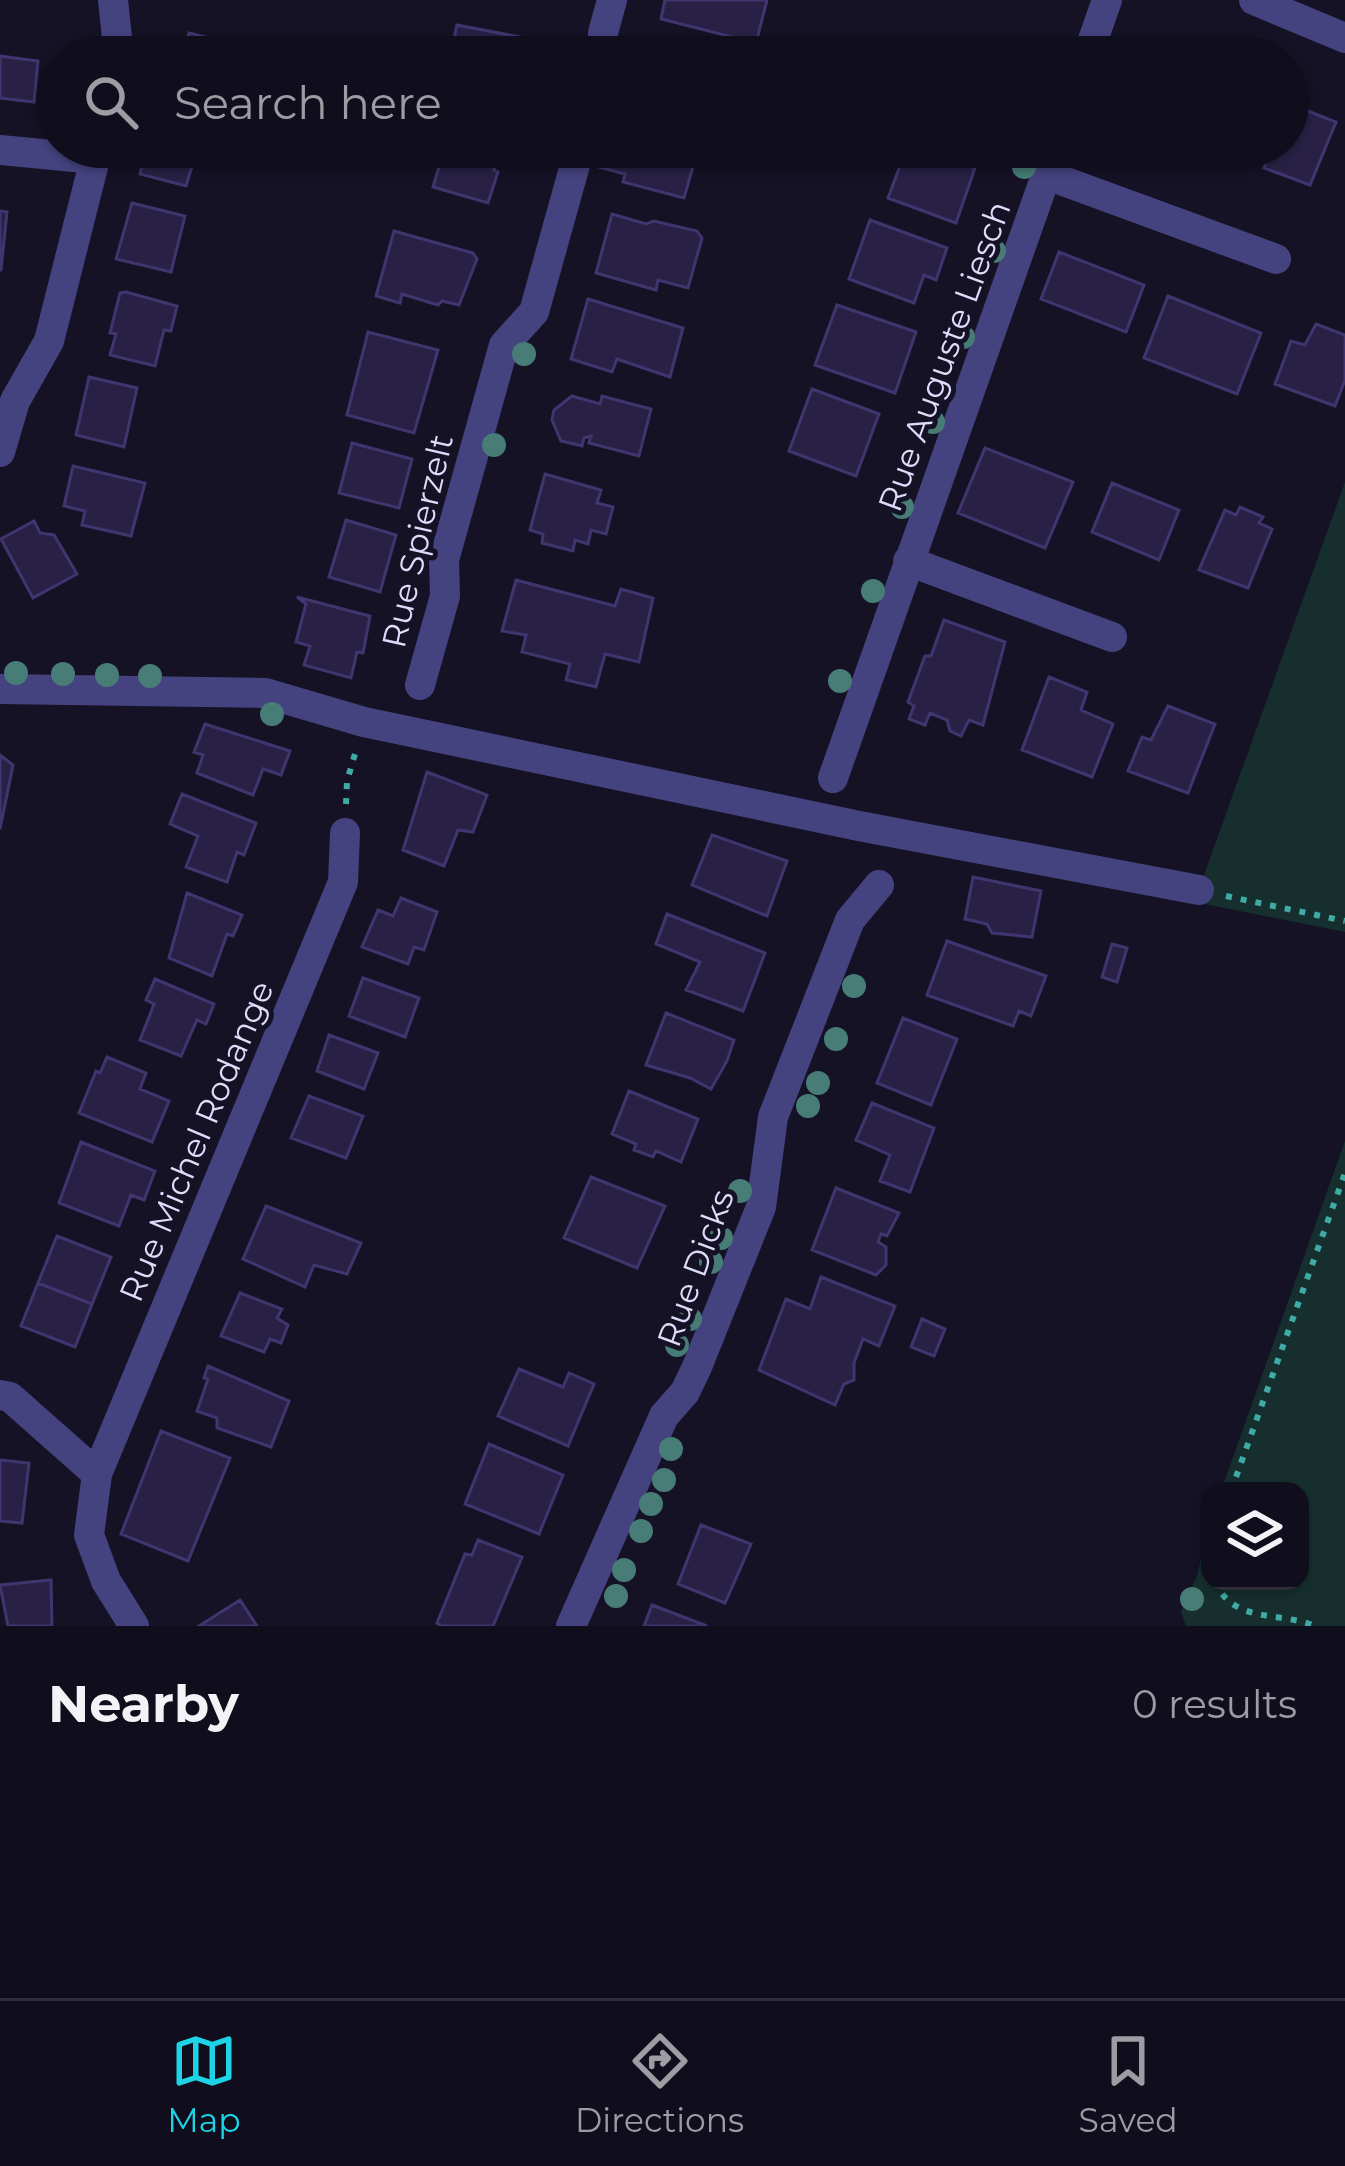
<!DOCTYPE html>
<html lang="en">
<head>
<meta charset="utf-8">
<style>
  :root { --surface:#100e1c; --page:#1e1c29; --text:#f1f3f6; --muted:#9c9ca3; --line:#302e3b; --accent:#1ed3e5 }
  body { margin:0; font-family:Montserrat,sans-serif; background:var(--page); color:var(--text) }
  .controls { position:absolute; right:36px; bottom:36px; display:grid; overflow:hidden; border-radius:24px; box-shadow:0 3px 9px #0004 }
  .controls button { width:108px; height:108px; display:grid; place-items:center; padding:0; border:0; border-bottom:3px solid var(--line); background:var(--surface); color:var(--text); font:60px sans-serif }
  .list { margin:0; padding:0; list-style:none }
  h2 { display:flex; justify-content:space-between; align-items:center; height:156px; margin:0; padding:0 48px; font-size:51px }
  h2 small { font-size:39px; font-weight:400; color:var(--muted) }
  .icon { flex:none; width:66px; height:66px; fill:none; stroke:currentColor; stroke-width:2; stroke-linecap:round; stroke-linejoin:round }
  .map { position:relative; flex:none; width:1345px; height:1626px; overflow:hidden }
  .search { position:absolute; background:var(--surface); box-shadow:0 3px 9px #0004; left:36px; right:36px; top:36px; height:132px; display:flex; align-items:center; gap:30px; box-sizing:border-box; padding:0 42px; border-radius:66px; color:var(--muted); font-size:45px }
  .sheet { height:372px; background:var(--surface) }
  nav { display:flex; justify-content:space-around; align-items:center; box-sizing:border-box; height:168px; border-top:3px solid var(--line); background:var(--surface); font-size:33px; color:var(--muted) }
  nav a { display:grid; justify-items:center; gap:6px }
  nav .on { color:var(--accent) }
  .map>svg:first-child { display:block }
</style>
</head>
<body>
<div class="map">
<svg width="1345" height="1626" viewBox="0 0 1345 1626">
  <rect width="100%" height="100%" fill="#161226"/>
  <path fill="#162f2e" d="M1345,482V932L1170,897L1199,889Z
    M1345,1141V1626H1186L1181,1612L1197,1576L1210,1521V1581H1300V1491H1221Z"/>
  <path fill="#282145" stroke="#40356e" stroke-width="3" d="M665,0H767L756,43L661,19Z
    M457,25L525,38L521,57H450Z
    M189,33L229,43L225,57H159L163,41L185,46Z
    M0,56L38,61L34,102L0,98Z
    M1290,104L1336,122L1310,185L1264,168L1273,147H1288Z
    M147,147H211L209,156L196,153L186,186L140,174Z
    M445,147H484L499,152L494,170L498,172L488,203L433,187Z
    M601,147L698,149L684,198L623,182L625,174L595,166Z
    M907,147L975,168L956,223L888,198Z
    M132,203L185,216L171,272L116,259Z
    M0,211L7,212L1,270H0Z
    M612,214L646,224L654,221L697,231L702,238L688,288L658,280L656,290L596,273Z
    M870,220L947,248L936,280L924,275L914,303L849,279Z
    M394,231L473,253L477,259L459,305L442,301L438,305L402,294L400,303L376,296Z
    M1059,252L1144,285L1126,332L1041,299Z
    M126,292L177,306L171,331L164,330L155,366L110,355L116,334L110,333L120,293Z
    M1168,296L1261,333L1237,394L1144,358Z
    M588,299L683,328L670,377L617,359L612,372L571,359Z
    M837,305L916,332L895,393L815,365Z
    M1316,324L1345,335V380L1335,406L1275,384L1291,341L1305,345Z
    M368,332L438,350L414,433L347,415Z
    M89,377L137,388L124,447L76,435Z
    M812,389L879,414L856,476L789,451Z
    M572,396L600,404L602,396L651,409L639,456L589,443L591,436L584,438L582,446L561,441L552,420L554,410Z
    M352,443L412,459L399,508L339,493Z
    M985,448L1073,482L1045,548L958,513Z
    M73,466L145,483L131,536L82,525L85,511L64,506Z
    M545,474L601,490L597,503L613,507L606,534L591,530L588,544L575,540L573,551L542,543L543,534L530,530Z
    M1112,483L1179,510L1159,560L1092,532Z
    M1240,507L1263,517L1259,523L1272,529L1248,588L1199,570L1225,510L1236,515Z
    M346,520L396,535L380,592L329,577Z
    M34,521L40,533L54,535L77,574L33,598L1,539Z
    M516,580L615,606L621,589L653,598L639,662L605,654L596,687L566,680L570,664L522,652L526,635L502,631Z
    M297,597L370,616L363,653L357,652L351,678L304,665L310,646L296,642L306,604Z
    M944,620L1005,642L983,725L969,720L961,736L950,731L947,720L930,713L925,725L909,719L914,706L908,702L925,656H931Z
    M1049,677L1087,692L1081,710L1113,724L1092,777L1022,750Z
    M1168,706L1215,724L1188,793L1128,771L1142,737L1151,740Z
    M205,724L290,751L281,775L263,769L253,795L197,773L203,755L194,752Z
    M0,755L13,765L0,829Z
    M427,772L487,795L473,832L458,830L444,866L403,850Z
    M182,794L256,823L244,855L237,852L227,882L186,867L198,836L170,824Z
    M712,835L787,861L767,916L692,885Z
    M973,877L1041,891L1032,937L992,933L987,924L965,919Z
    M187,893L242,915L233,936L227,934L212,976L169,958Z
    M401,898L437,912L424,950L414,947L408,964L362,947L378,910L393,916Z
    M667,914L765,953L743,1011L686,990L700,962L656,944Z
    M947,941L1046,976L1031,1016L1019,1011L1013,1026L927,995Z
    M1112,944L1127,948L1117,982L1102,977Z
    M363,978L419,998L405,1037L349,1016Z
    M155,979L214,1004L206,1024L197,1020L181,1056L140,1040L154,1004L146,1000Z
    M666,1013L734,1040L727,1061L711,1089L690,1078L646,1065Z
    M903,1018L957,1039L931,1105L877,1083Z
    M329,1035L378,1053L364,1089L317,1071Z
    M107,1057L146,1073L140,1089L169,1101L152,1142L79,1113L96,1071L100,1073Z
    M629,1091L698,1119L681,1162L656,1151L653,1157L634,1150L636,1144L612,1134Z
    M309,1096L363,1116L346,1158L291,1138Z
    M872,1103L934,1128L910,1192L880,1181L890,1155L856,1140Z
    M81,1142L155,1171L144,1200L131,1195L119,1226L59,1203Z
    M591,1177L665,1206L637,1268L564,1238Z
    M836,1188L899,1213L887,1236L881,1234L878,1242L886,1247V1265L876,1275L812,1250Z
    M266,1206L361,1243L347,1274L314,1265L305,1287L243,1259Z
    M57,1236L111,1257L92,1304L38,1283Z
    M821,1277L895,1306L879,1346L863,1339L854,1363V1380L844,1384L835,1405L759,1370L786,1299L810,1309Z
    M38,1283L92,1304L75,1347L21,1326Z
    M240,1293L282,1309L277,1318L288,1325L281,1343L270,1339L264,1352L221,1336Z
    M922,1319L945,1329L934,1356L911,1347Z
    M208,1366L289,1401L271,1447L217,1428V1418L197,1411L208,1379L204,1378Z
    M519,1369L563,1387L569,1373L594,1384L568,1446L498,1416Z
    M161,1431L230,1458L188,1561L121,1534Z
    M489,1444L563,1475L539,1534L465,1504Z
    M0,1460L29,1463L22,1523L0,1521Z
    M701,1525L751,1544L725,1603L678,1584Z
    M478,1540L522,1557L493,1626H442L437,1623L465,1554L472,1555Z
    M51,1580L52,1626H8L0,1585Z
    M240,1600L257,1626H199Z
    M652,1605L707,1626H644Z"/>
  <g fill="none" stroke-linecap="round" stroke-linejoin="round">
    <path stroke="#3eaca4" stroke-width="6" stroke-dasharray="6 9" stroke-linecap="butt" d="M346,804L347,781L357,747
      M1226,896L1345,921
      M1231,1491L1345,1173
      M1210,1565V1569
      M1215,1581C1232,1624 1279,1611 1315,1626"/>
    <path stroke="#45437f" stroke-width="30" d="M113,0L119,57
      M1254,0L1345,38
      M604,57L603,33L612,0
      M1087,57L1107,0
      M0,150L95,159
      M1047,175L1276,259
      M0,452L15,401L49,341L98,147
      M908,561L1112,637
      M420,685L445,596L444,560L504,345L534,312L580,147
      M0,689L265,693L364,722L859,826L1199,890
      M833,778L1056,147
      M0,1395L10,1397L97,1474L89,1535L106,1581L134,1626
      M97,1474L343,882L345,833
      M571,1626L664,1416L685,1392L697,1367L761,1207L773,1117L850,920L879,885"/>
  </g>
  <g fill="#477c77">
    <circle cx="1024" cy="167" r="12"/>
    <circle cx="994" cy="251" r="12"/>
    <circle cx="963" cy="337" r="12"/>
    <circle cx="524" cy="354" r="12"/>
    <circle cx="933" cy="422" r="12"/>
    <circle cx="494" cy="445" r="12"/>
    <circle cx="902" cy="507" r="12"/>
    <circle cx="873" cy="591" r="12"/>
    <circle cx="16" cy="673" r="12"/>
    <circle cx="63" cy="674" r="12"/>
    <circle cx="107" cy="675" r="12"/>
    <circle cx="150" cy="676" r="12"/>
    <circle cx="840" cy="681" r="12"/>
    <circle cx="272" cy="714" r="12"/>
    <circle cx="854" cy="986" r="12"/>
    <circle cx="836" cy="1039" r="12"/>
    <circle cx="818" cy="1083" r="12"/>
    <circle cx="808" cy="1106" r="12"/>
    <circle cx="740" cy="1191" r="12"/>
    <circle cx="721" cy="1238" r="12"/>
    <circle cx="711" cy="1262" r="12"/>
    <circle cx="690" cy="1319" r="12"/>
    <circle cx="677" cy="1345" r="12"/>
    <circle cx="671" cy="1449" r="12"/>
    <circle cx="664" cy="1480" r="12"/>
    <circle cx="651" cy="1504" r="12"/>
    <circle cx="641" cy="1531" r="12"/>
    <circle cx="624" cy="1570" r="12"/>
    <circle cx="616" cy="1596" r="12"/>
    <circle cx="1192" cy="1599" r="12"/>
  </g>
  <g text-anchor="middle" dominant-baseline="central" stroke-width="10" stroke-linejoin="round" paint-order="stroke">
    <g font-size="33" fill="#dfdbfb" stroke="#161226">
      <text transform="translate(944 356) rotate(-70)">Rue Auguste Liesch</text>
      <text transform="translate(417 541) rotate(-77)">Rue Spierzelt</text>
      <text transform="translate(196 1141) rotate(-67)">Rue Michel Rodange</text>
      <text transform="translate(695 1268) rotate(-70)">Rue Dicks</text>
    </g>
  </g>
</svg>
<div class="controls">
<button><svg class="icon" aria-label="layers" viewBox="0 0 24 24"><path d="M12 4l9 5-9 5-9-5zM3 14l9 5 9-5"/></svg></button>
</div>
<div class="search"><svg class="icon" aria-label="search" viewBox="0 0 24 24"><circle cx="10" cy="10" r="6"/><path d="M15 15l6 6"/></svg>Search here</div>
</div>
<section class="sheet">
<h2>Nearby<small>0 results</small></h2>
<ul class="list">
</ul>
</section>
<nav>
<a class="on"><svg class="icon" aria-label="map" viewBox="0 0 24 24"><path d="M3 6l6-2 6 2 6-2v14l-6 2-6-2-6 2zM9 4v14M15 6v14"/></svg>Map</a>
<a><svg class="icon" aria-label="directions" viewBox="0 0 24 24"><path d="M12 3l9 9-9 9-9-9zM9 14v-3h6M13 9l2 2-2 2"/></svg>Directions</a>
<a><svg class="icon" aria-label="saved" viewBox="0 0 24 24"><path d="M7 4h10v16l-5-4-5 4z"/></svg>Saved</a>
</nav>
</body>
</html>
